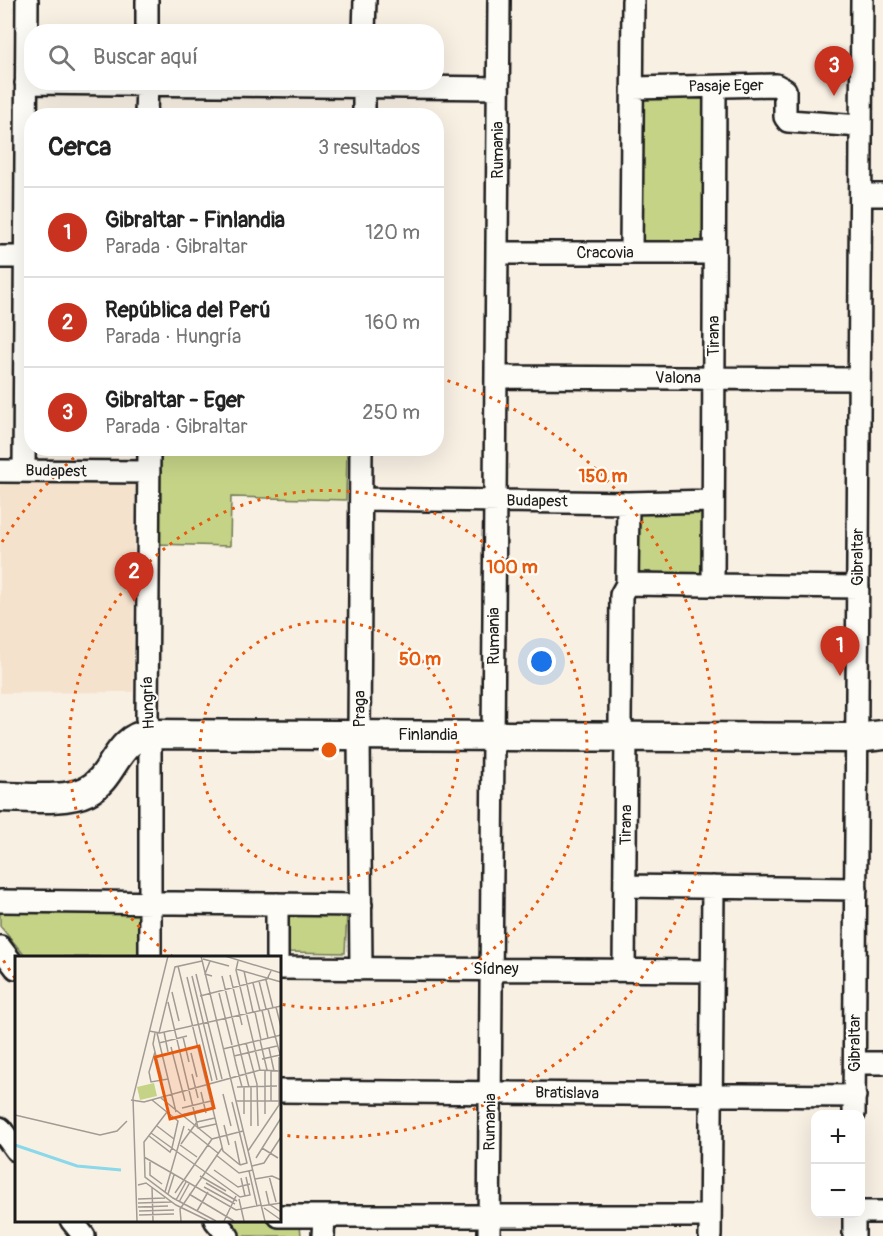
<!DOCTYPE html>
<html lang="es">
<head>
<meta charset="utf-8">
<style>
  :root { --surface:#fff; --page:#f2f2f2; --text:#222; --muted:#767676; --line:#e0e0e0; --accent:#c8321e }
  body { margin:0; font-family:Pangolin,sans-serif; background:var(--page); color:var(--text) }
  .controls { position:absolute; right:18px; bottom:18px; display:grid; overflow:hidden; border-radius:12px; box-shadow:0 6px 24px #0002 }
  .controls button { width:54px; height:54px; display:grid; place-items:center; padding:0; border:0; border-bottom:2px solid var(--line); background:var(--surface); color:var(--text); font:30px sans-serif }
  .you { position:absolute; left:542px; top:662px; width:21px; height:21px; margin:-15px; border:4px solid #fff; border-radius:50%; background:#1a73e8; box-shadow:0 0 0 9px #1a73e833 }
  .badge { display:grid; place-items:center; width:39px; height:39px; border-radius:50%; background:var(--accent); color:#fff; font-size:20px; font-weight:700 }
  .pin { position:absolute; translate:-50% -50px; filter:drop-shadow(0 2px 3px #0008) }
  .pin::after { content:''; position:absolute; top:32px; width:21px; height:18px; background:inherit; clip-path:polygon(0 0,100% 0,50% 100%) }
  .list { margin:0; padding:0; list-style:none }
  h2 { display:flex; justify-content:space-between; align-items:center; height:78px; margin:0; padding:0 24px; font-size:26px }
  h2 small { font-size:20px; font-weight:400; color:var(--muted) }
  .list li { display:grid; grid-template-columns:39px 1fr auto; gap:18px; align-items:center; box-sizing:border-box; height:90px; padding:0 24px; border-top:2px solid var(--line) }
  .list b { display:block; font-size:22px; white-space:nowrap }
  .list p { margin:0; font-size:20px; white-space:nowrap; color:var(--muted) }
  .list em { font-size:20px; font-style:normal; color:var(--muted) }
  .icon { flex:none; width:33px; height:33px; fill:none; stroke:currentColor; stroke-width:2; stroke-linecap:round; stroke-linejoin:round }
  .map { position:relative; flex:none; width:883px; height:1236px; overflow:hidden }
  .search { position:absolute; background:var(--surface); box-shadow:0 6px 24px #0002; left:24px; top:24px; width:420px; height:66px; display:flex; align-items:center; gap:15px; box-sizing:border-box; padding:0 21px; border-radius:24px; color:var(--muted); font-size:22px }
  .panel { position:absolute; background:var(--surface); box-shadow:0 6px 24px #0002; left:24px; top:108px; width:420px; height:348px; border-radius:24px }
  .map>svg:first-child { display:block }
</style>
</head>
<body>
<div class="map">
<svg width="883" height="1236" viewBox="0 0 883 1236">
  <rect width="100%" height="100%" fill="#f9f0e4"/>
  <filter id="ink" filterUnits="userSpaceOnUse"><feTurbulence type="fractalNoise" baseFrequency=".0167" numOctaves="2"/><feDisplacementMap in="SourceGraphic" scale="12" xChannelSelector="R" yChannelSelector="G"/><feConvolveMatrix kernelMatrix="1 2 1 2 8 2 1 2 1" color-interpolation-filters="sRGB"/></filter>
  <g filter="url(#ink)">
    <path fill="#f4e2cd" d="M0,483H135L133,692L0,693Z"/>
    <path fill="#c5d387" stroke="#707852" stroke-width="1.5" d="M639,94L711,95L708,246L637,245Z
      M156,449H347L346,500L231,497L230,546L154,544Z
      M637,511L705,513L703,574L635,572Z
      M0,909L140,912V957H26L0,926Z
      M283,913H347L345,953L284,952Z
      M299,1211L301,1236H236L223,1220H279Z"/>
    <g fill="none" stroke-linecap="round" stroke-linejoin="round">
      <g stroke="#1c1c1c" stroke-width="26">
        <path id="street" d="M147,32V0
          M364,32L365,0
          M26,83L498,88
          M633,88L776,85L785,90V117L788,121L861,126
          M146,116L147,82
          M364,116V82
          M861,195H883
          M497,253H714
          M631,253L633,0
          M0,257H25
          M496,377L859,379
          M149,448L147,718L150,734V957
          M0,471L149,472
          M24,471L27,0
          M361,499L628,503L713,501
          M627,584L858,587
          M713,585L715,87
          M625,886L856,889
          M0,901L361,905
          M0,947L16,968
          M277,957V904
          M279,968L712,971
          M361,969L359,735L361,448
          M624,970L626,736L620,722L621,595L627,584L628,503
          M855,1063H883
          M279,1091L855,1096
          M854,1114L862,0
          M0,1128L16,1150
          M860,1212H883
          M279,1216H710
          M71,1220L84,1236
          M215,1220L228,1236
          M323,1236L324,1216
          M489,1236L499,0
          M710,1236L713,887
          M854,1236V1214"/>
      </g>
      <g stroke="#1c1c1c" stroke-width="33">
        <path id="secondary" d="M0,797C25,797 65,802 87,791C115,777 115,738 150,734L857,738L883,735"/>
      </g>
      <use href="#street" stroke="#fdfcf7" stroke-width="21"/>
      <use href="#secondary" stroke="#fdfcf7" stroke-width="28"/>
    </g>
  </g>
  <g fill="none" stroke="#e8590c" stroke-width="3" stroke-dasharray="3 6">
    <circle cx="329" cy="750" r="129"/>
    <path d="M173 957A259 259 0 1 1 280 1004"/>
    <path d="M15 978A388 388 0 0 1 2 958M2 542A388 388 0 0 1 82 451M439 378A388 388 0 0 1 282 1135"/>
  </g>
  <g text-anchor="middle" dominant-baseline="central" stroke-width="4.5" stroke-linejoin="round" paint-order="stroke">
    <g font-size="16" fill="#1c1c1c" stroke="#fdfcf7">
      <text transform="translate(726 86) rotate(-1)">Pasaje Eger</text>
      <text transform="translate(498 150) rotate(-90)">Rumania</text>
      <text x="605" y="253">Cracovia</text>
      <text transform="translate(714 336) rotate(-90)">Tirana</text>
      <text x="678" y="378">Valona</text>
      <text transform="translate(56 471) rotate(1)">Budapest</text>
      <text transform="translate(537 501) rotate(1)">Budapest</text>
      <text transform="translate(858 557) rotate(-90)">Gibraltar</text>
      <text transform="translate(494 636) rotate(-90)">Rumania</text>
      <text transform="translate(148 703) rotate(-92)">Hungría</text>
      <text transform="translate(360 709) rotate(-90)">Praga</text>
      <text x="428" y="735">Finlandia</text>
      <text transform="translate(626 825) rotate(-89)">Tirana</text>
      <text x="496" y="969">Sídney</text>
      <text transform="translate(855 1043) rotate(-90)">Gibraltar</text>
      <text transform="translate(567 1093) rotate(1)">Bratislava</text>
      <text transform="translate(490 1122) rotate(-89)">Rumania</text>
    </g>
  </g>
  <g transform="translate(15 956)">
    <rect width="266" height="266" fill="#f9f0e4"/>
    <path d="M139,127L142,140L125,144L122,131Z" fill="#c5d387"/>
    <path fill="none" stroke="#8ad8e9" stroke-width="3" d="M0,189L62,210L106,214"/>
    <path fill="none" stroke="#a19b94" stroke-width="1.5" d="M186,0L250,265M210,0L266,17M188,3L214,10M195,5L190,18L197,20M223,5L221,14L245,114M163,10L208,195L225,209M221,13L266,26M229,15L238,56M181,18L207,123M215,19L227,69M177,20L202,124M207,20L234,131M172,21L197,125M251,24L258,52M244,25L251,53M238,27L245,55M157,36L164,65M204,37L217,89M185,40L252,23L256,15M153,46L183,172L201,168M261,51L266,71M253,53L266,102M247,54L253,82M240,56L246,84M134,75L145,77L266,50M149,76L153,96M140,77L138,88L147,124M142,77L161,156M144,77L160,11L187,5M168,81L174,106M245,84L252,114M144,87L172,80M231,87L242,128L243,170M217,90L221,108M156,91L170,145M254,92L259,115M208,93L266,79M140,96L134,116L136,126L153,123M176,97L182,121M219,100L262,90M247,103L265,99M221,108L227,131M177,118L183,142M222,131L262,130M186,136L191,157M208,138L216,170M146,142L197,183M116,144L129,146L245,114L266,115M137,144L163,165L157,192M221,145H266M256,145V115M217,146L232,207L225,209M167,152L196,145M152,156L129,186L130,221L158,242L201,265M229,158V131M250,158V114M0,159L85,179L102,175L112,165M166,159L190,153M209,169L214,189M142,170L159,183M236,170V131M173,173L203,197M136,177L225,241L235,239L231,221M134,180L155,196L157,192M220,185L225,209M166,188L182,166L200,162M165,189L182,201M247,192L263,202M233,195L264,149V101M201,199L224,217L238,214M129,201L221,254L246,249M241,202L266,162M135,206V219L147,228M237,210L249,207L266,181M199,214L223,231L235,228M234,215L242,250M185,220L211,235M254,220L261,246M226,222L230,240M240,223L257,220L266,224M191,227L222,245M123,229L131,227L161,249L194,265M137,231L138,265M189,231L220,248M251,235L254,248L266,256M150,236L169,170M160,237L197,183L228,175M153,238L159,219M174,238L219,265M123,243L150,242M224,243L229,265M161,244L171,226M164,246L174,228M123,247L156,246M246,250L266,247M123,251L153,250M249,252L266,264M124,255L159,254M182,255L193,236M124,259L159,258M122,265L118,142L153,0M166,265L165,253L207,192M209,265L221,240"/>
    <path fill="#e8590c" fill-opacity="0.15" stroke="#e8590c" stroke-width="3" d="M184,90L199,152L155,163L140,101Z"/>
    <rect width="266" height="266" fill="none" stroke="#1c1c1c" stroke-width="3"/>
  </g>
  <circle cx="329" cy="750" r="9" fill="#e8590c" stroke="#fdfcf7" stroke-width="3"/>
  <g font-size="18" text-anchor="middle" font-weight="bold" fill="#e8590c" stroke="#fdfcf7" stroke-width="4.5" stroke-linejoin="round" paint-order="stroke">
    <text x="603" y="482">150 m</text>
    <text x="512" y="573">100 m</text>
    <text x="420" y="665">50 m</text>
  </g>
</svg>
<div class="controls">
<button>+</button>
<button>−</button>
</div>
<div class="you"></div>
<div class="pin badge" style="left:840px;top:676px">1</div>
<div class="pin badge" style="left:134px;top:602px">2</div>
<div class="pin badge" style="left:834px;top:96px">3</div>
<div class="search"><svg class="icon" aria-label="search" viewBox="0 0 24 24"><circle cx="10" cy="10" r="6"/><path d="M15 15l6 6"/></svg>Buscar aquí</div>
<section class="panel">
<h2>Cerca<small>3 resultados</small></h2>
<ul class="list">
<li><span class="badge">1</span><div><b>Gibraltar - Finlandia</b><p>Parada · Gibraltar</p></div><em>120 m</em></li>
<li><span class="badge">2</span><div><b>República del Perú</b><p>Parada · Hungría</p></div><em>160 m</em></li>
<li><span class="badge">3</span><div><b>Gibraltar - Eger</b><p>Parada · Gibraltar</p></div><em>250 m</em></li>
</ul>
</section>
</div>
</body>
</html>
